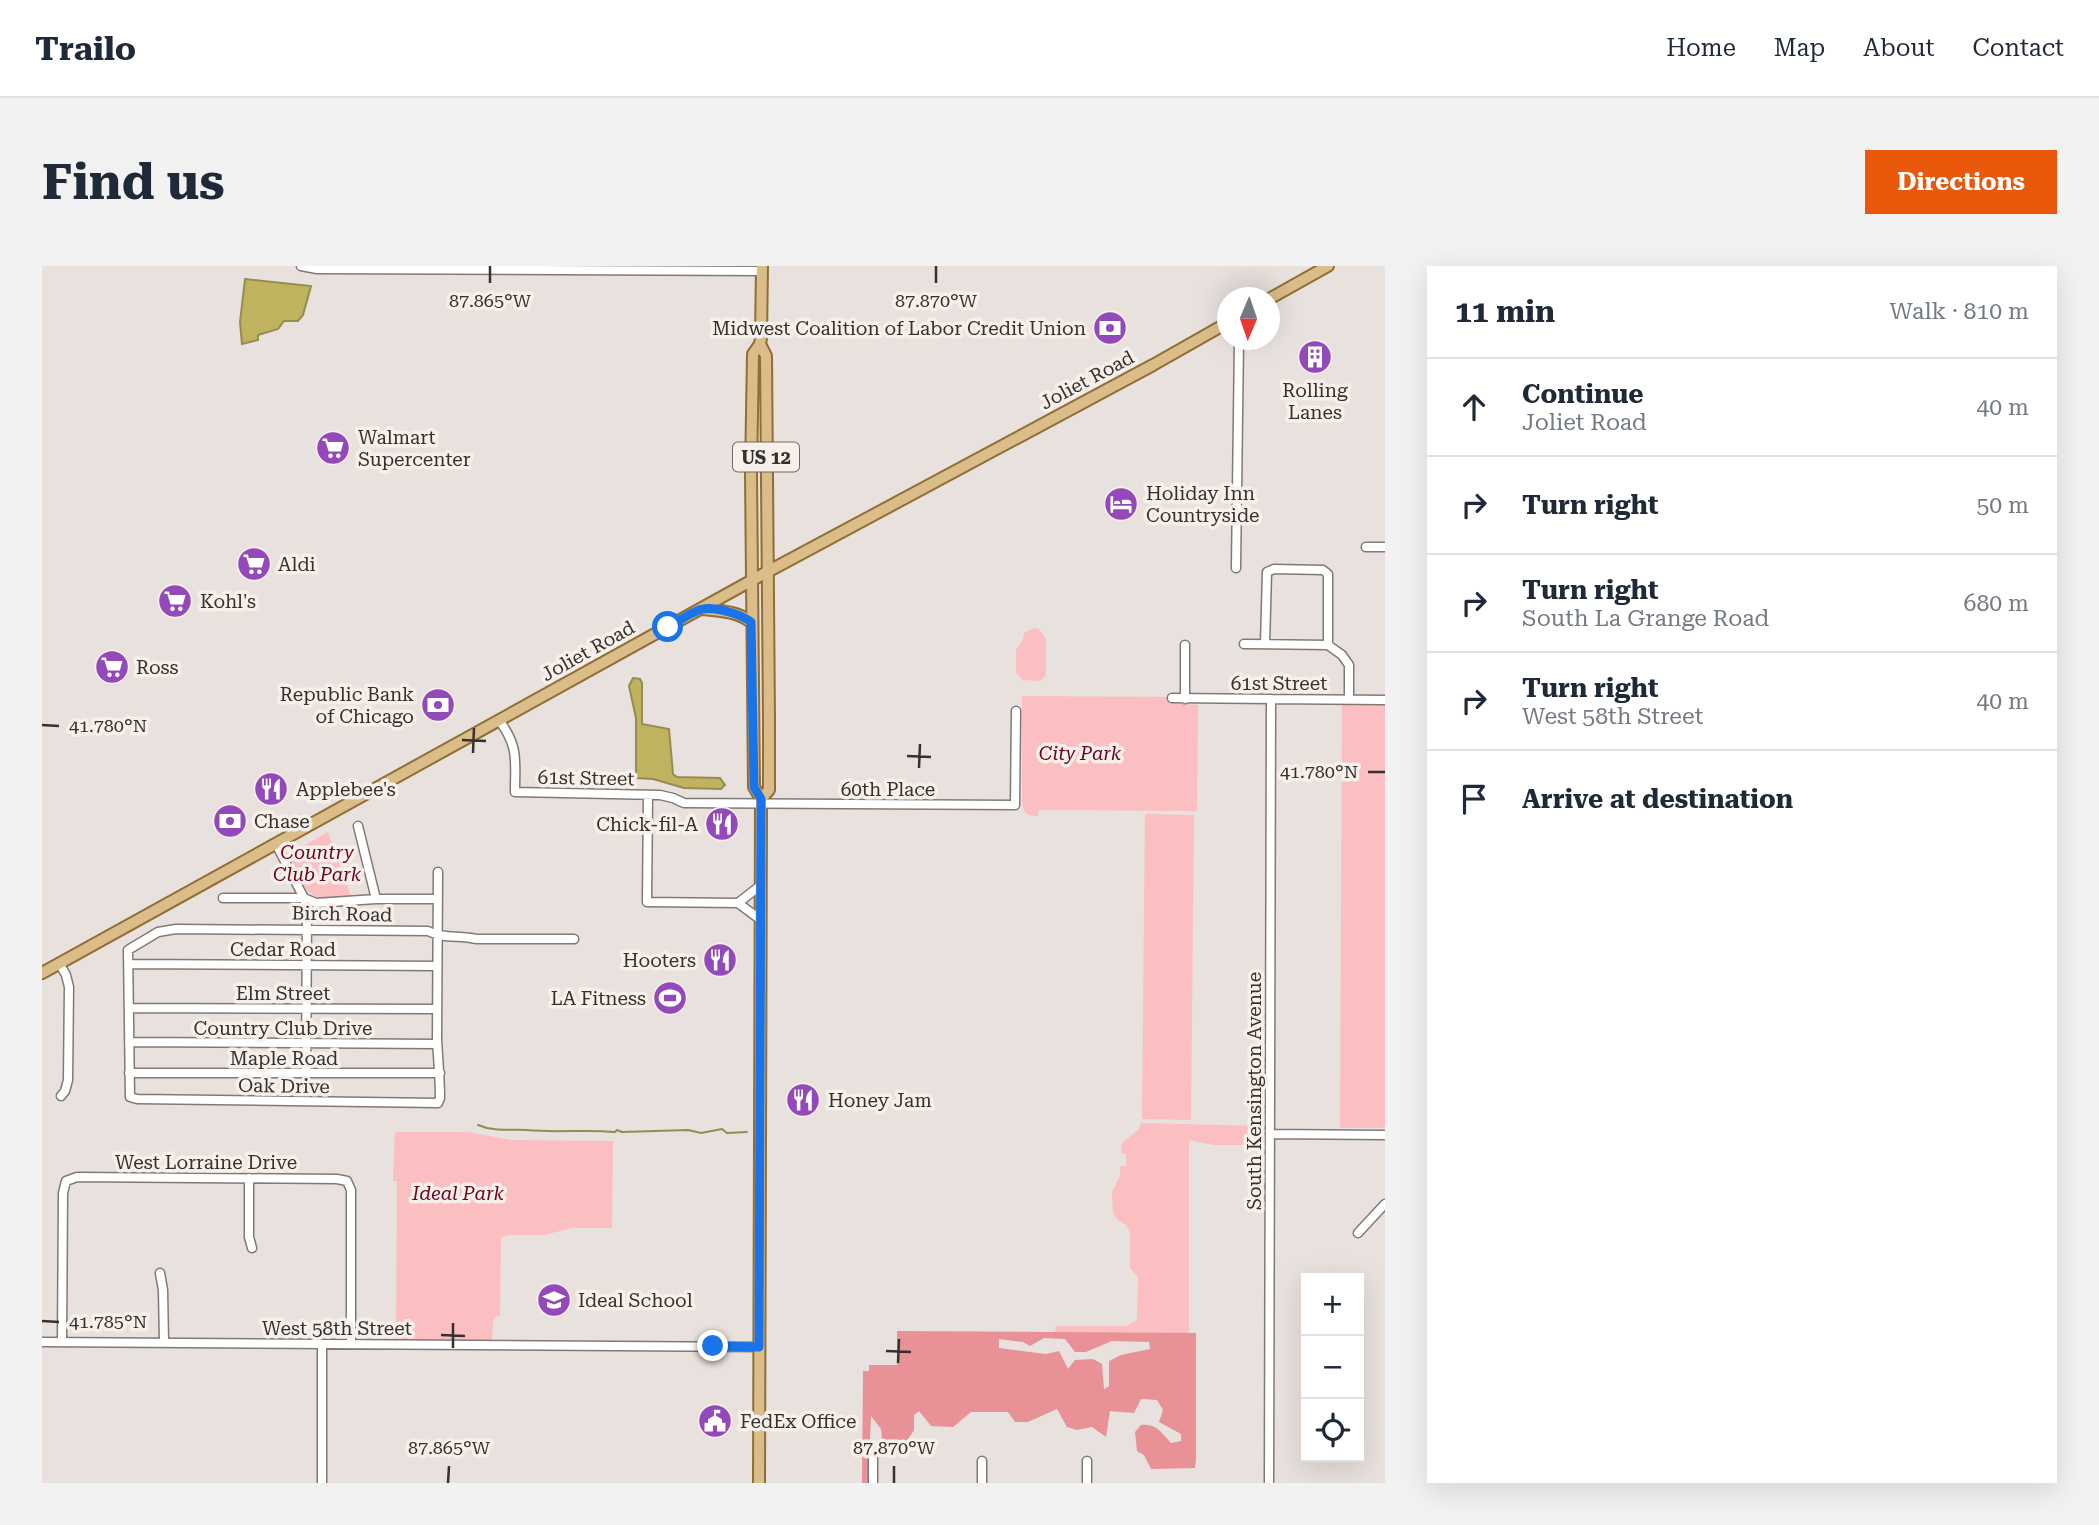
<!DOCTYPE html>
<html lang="en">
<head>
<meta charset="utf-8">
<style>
  :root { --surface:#fff; --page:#f2f2f3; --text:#1f2937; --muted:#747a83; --line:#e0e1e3; --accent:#ea580c }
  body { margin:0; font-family:"Roboto Serif",serif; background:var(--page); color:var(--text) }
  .controls { position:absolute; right:21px; bottom:21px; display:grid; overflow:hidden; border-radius:0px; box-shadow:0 7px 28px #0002 }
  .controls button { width:63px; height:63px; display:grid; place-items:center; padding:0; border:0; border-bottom:2px solid var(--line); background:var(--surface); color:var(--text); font:35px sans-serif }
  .compass { position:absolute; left:1175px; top:21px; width:63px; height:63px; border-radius:50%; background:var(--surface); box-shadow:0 7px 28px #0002; rotate:182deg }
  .stop { position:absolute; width:21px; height:21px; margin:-16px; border:5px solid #1a73e8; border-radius:50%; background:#fff }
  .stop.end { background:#1a73e8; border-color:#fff; box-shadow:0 2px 7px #0008 }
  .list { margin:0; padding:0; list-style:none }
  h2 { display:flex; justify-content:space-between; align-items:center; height:91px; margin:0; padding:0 28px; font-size:30px }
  h2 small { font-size:23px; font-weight:400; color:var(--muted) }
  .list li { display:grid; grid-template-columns:46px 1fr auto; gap:21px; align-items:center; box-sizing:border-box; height:98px; padding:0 28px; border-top:2px solid var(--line) }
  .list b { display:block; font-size:26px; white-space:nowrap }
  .list p { margin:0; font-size:23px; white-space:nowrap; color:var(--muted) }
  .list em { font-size:23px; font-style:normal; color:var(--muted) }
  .icon { flex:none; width:38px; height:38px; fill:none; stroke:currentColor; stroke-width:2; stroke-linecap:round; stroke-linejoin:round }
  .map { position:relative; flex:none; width:1343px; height:1217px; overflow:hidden; border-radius:0px }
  header { display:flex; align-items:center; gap:42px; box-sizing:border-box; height:98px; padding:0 35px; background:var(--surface); border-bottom:2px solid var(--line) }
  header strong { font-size:33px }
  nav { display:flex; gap:38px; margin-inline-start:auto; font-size:24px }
  .intro { display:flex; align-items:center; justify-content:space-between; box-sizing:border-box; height:168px; padding:0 42px }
  h1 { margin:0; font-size:49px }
  .button { padding:18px 32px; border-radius:0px; background:var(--accent); color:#fff; font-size:24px; font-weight:700 }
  main { display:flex; gap:42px; padding:0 42px }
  aside { flex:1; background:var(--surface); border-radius:0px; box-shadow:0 7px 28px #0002 }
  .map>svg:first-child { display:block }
</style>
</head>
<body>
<header>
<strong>Trailo</strong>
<nav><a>Home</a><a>Map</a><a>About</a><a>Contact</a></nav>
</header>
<div class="intro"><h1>Find us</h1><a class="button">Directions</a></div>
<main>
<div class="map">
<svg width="1343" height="1217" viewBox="0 0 1343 1217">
  <rect width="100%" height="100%" fill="#e8e1dd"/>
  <path fill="#fbbec1" d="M992,362L997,363L1004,373V409L998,415L981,414L974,407V384L981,374L982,367Z
    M980,430L1129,431V437L1156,439L1155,545L997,544L996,550L986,549L982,545L980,535Z
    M1300,438L1343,439V862H1298Z
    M1103,548L1152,549L1149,854L1100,853Z
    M286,566L310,633L282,635L265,625L247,588Z
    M1099,857L1218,860V879H1171L1147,874V1067H1013L1014,1060H1084L1095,1054L1096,1011L1088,1002V967L1084,959L1075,953L1071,946L1070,926L1078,910V900H1084V888L1079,887L1080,877L1097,863Z
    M353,866H426L470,874L571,875L570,962H530L502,969H468L459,971L458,1050L453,1051L451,1056L450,1075H354L355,915H351Z"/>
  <path fill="#e89197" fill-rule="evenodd" d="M855,1065L1154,1067V1193L1153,1202L1109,1203L1102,1189L1095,1185L1093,1166L1099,1159C1114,1157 1120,1167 1129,1177L1139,1175V1168L1117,1156L1121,1144L1115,1134L1099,1133L1092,1147L1068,1145L1064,1171L1050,1161L1035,1164L1025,1161L1015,1143L986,1156H973L966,1146H929L911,1161L889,1160L877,1145L872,1149V1164L860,1183L841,1182L839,1163L829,1150L826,1217H820L821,1105H827V1099H855ZM1002,1072L1023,1073L1033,1086H1044L1070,1075L1107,1076L1108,1083L1079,1089L1067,1095V1120L1062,1123L1060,1098L1051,1093L1033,1094L1026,1103L1017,1085L1004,1088L957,1082V1073L981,1076L988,1080Z"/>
  <path fill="#c0b35f" stroke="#968c51" stroke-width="2" d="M203,13L269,20L261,49L256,55H242L236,63L216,69V74L200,78L198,56Z
    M591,412L598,413L600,417V458L627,463L631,508L635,511L678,512L683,519L679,523L642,522L611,513L594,512V452L587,420Z"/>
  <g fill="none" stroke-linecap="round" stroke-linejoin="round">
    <path stroke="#968c51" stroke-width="2" d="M436,859C452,866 469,863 485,864C514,867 545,863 573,866L575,864L580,866L646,864L659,867L680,863L685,867L705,866"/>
    <g stroke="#807a76" stroke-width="11">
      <path id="minor" d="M259,0L275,3L720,5
        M1324,281H1343
        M1194,302L1197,74
        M1202,378L1286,379L1300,389L1307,399V433
        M1223,378L1225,306L1232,303L1281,304L1286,308V379
        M1130,432L1343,434
        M1143,433V379
        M457,454C477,481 473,494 473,526L618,529L631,532L642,537L973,539L974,445
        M606,529L605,636L696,637L719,619
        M316,560L334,633
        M234,578L262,632L265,645L264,808
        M396,606C396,662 395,717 395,773C396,793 398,812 398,832L396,837L95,833L88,831L86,684L116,666L134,663L386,665C401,673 418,669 434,673H532
        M181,632H262L274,637L334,633H396
        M696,637L719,654
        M17,697L24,709L27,721L26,814L23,825L19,830
        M87,698L395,700
        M87,742L395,743
        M87,776L395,778
        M87,807H398
        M1228,868L1343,869
        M207,912V971L210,982
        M1316,967L1343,938
        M118,1007L121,1024L122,1076
        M0,1076L717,1081
        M20,1076L21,927L24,915L35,911L295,913L305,915L309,924V1078
        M280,1217V1078
        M831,1217V1193
        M940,1217V1195
        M1045,1217V1195
        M1227,1217L1229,433"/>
    </g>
    <g stroke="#906f36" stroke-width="14">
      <path id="major" d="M1227,33L1286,0
        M718,78L724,90L727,455V524L719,533
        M660,343C678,345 695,345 709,356
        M0,707L725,306L1111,99L1185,57
        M717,1217L719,538V533L712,521L709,207L711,88L718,78L719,72L720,0"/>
    </g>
    <use href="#minor" stroke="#fff" stroke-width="8"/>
    <use href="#major" stroke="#dabd89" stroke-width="10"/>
  </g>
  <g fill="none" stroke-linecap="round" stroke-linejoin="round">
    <path stroke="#1a73e8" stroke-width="9" d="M626,361C634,357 652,344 661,343C674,341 699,348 709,356L712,521L719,533V538L717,1081L671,1080"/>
  </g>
  <path fill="none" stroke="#34312f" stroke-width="2.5" d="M448,17V0M894,17V0M0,459L17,460M420,474L444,475M431,487L432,462M865,490L889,491M877,502L878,478M1326,506H1343M0,1055L17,1056M399,1069L423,1070M411,1082V1057M844,1085L869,1086M856,1097L857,1073M406,1217L407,1200M852,1217V1200"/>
  <defs>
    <g id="bank-disc" transform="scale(1.75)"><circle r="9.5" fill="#9349ba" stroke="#f6efea"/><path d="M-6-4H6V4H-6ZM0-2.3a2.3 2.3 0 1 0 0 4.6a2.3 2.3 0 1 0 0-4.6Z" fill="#fff"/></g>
    <g id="building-disc" transform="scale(1.75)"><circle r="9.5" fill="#9349ba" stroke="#f6efea"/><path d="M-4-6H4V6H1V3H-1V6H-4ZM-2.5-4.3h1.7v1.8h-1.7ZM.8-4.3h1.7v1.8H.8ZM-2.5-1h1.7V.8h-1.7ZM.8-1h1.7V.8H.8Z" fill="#fff"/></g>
    <g id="supermarket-disc" transform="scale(1.75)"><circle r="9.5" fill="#9349ba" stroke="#f6efea"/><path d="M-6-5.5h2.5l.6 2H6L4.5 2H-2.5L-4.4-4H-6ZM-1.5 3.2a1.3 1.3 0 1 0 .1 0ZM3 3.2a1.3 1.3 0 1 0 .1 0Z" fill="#fff"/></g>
    <g id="hotel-disc" transform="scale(1.75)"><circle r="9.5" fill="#9349ba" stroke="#f6efea"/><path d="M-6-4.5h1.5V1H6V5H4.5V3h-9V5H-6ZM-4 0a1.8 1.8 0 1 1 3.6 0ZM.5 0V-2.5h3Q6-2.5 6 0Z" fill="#fff"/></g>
    <g id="restaurant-disc" transform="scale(1.75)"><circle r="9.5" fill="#9349ba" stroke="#f6efea"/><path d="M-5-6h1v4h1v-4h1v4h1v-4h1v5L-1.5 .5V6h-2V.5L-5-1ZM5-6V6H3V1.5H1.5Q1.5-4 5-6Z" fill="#fff"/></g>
    <g id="stadium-disc" transform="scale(1.75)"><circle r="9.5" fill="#9349ba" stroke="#f6efea"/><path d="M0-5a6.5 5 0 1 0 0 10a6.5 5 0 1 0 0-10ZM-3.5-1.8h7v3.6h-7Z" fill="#fff"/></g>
    <g id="school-disc" transform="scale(1.75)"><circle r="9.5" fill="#9349ba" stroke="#f6efea"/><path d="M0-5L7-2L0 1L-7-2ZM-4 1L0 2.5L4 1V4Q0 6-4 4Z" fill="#fff"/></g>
    <g id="civic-disc" transform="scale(1.75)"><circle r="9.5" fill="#9349ba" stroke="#f6efea"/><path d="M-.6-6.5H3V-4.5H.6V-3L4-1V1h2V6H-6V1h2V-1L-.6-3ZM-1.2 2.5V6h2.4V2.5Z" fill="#fff"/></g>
  </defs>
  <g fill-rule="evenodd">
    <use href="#bank-disc" x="1068" y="62"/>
    <use href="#building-disc" x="1273" y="91"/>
    <use href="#supermarket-disc" x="291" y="182"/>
    <use href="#hotel-disc" x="1079" y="238"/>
    <use href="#supermarket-disc" x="212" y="298"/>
    <use href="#supermarket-disc" x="133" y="335"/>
    <use href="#supermarket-disc" x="70" y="401"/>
    <use href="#bank-disc" x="396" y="439"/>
    <use href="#restaurant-disc" x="229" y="523"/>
    <use href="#bank-disc" x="188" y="555"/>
    <use href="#restaurant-disc" x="680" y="558"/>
    <use href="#restaurant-disc" x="678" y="694"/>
    <use href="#stadium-disc" x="628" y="732"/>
    <use href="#restaurant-disc" x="761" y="834"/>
    <use href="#school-disc" x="512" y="1034"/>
    <use href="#civic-disc" x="673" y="1155"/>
  </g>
  <g text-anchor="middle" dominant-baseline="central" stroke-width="7" stroke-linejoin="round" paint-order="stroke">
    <rect fill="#f6efea" stroke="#6e6a67" stroke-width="2" x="691" y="176.5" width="66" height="29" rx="5"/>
    <g font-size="18" font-weight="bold" fill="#34312f">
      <text x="724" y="191">US 12</text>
    </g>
    <g font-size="19" fill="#34312f" stroke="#f6efea" text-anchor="start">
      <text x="1044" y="62" text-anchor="end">Midwest Coalition of Labor Credit Union</text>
      <text x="1273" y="124" text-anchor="middle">Rolling<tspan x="1273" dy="22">Lanes</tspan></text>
      <text x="316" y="171">Walmart<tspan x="316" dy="22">Supercenter</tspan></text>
      <text x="1104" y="227">Holiday Inn<tspan x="1104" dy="22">Countryside</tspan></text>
      <text x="236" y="298">Aldi</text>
      <text x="158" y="335">Kohl's</text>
      <text x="94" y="401">Ross</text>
      <text x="372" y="428" text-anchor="end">Republic Bank<tspan x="372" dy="22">of Chicago</tspan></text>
      <text x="254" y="523">Applebee's</text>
      <text x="212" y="555">Chase</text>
      <text x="656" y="558" text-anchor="end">Chick-fil-A</text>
      <text x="654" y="694" text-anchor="end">Hooters</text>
      <text x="604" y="732" text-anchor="end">LA Fitness</text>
      <text x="786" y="834">Honey Jam</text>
      <text x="536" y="1034">Ideal School</text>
      <text x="698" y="1155">FedEx Office</text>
    </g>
    <g font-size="19" fill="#34312f" stroke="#f6efea">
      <text transform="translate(1045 114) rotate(-28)">Joliet Road</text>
      <text transform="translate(546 385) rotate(-29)">Joliet Road</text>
      <text x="1237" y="417">61st Street</text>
      <text transform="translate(544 512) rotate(1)">61st Street</text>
      <text x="846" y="523">60th Place</text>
      <text transform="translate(300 648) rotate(1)">Birch Road</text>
      <text x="241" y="683">Cedar Road</text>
      <text x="241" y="727">Elm Street</text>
      <text x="241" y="762">Country Club Drive</text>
      <text x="242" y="792">Maple Road</text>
      <text transform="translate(242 820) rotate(1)">Oak Drive</text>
      <text transform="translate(1212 825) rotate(-90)">South Kensington Avenue</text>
      <text x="164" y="896">West Lorraine Drive</text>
      <text x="295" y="1062">West 58th Street</text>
    </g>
    <g font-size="19" font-style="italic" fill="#6d001f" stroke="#f6efea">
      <text x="1038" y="487">City Park</text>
      <text x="275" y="586">Country<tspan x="275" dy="22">Club Park</tspan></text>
      <text x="416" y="927">Ideal Park</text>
    </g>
  </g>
  <g font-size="18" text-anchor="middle" fill="#34312f" stroke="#f6efea" stroke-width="7" stroke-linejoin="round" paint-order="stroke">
    <text x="448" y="41">87.865°W</text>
    <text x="894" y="41">87.870°W</text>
    <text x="66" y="466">41.780°N</text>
    <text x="1277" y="512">41.780°N</text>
    <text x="66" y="1062">41.785°N</text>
    <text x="407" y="1188">87.865°W</text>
    <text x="852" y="1188">87.870°W</text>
  </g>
</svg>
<div class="controls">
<button>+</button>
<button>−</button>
<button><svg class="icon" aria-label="locate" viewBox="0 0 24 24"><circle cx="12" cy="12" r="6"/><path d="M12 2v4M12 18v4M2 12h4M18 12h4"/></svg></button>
</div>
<svg class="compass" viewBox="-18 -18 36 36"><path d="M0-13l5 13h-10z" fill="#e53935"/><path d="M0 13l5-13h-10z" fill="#747a83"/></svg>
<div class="stop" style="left:626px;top:361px"></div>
<div class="stop end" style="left:671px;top:1080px"></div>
</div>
<aside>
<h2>11 min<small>Walk · 810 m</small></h2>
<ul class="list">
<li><svg class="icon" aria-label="ahead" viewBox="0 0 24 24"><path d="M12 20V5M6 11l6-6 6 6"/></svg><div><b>Continue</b><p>Joliet Road</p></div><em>40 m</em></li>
<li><svg class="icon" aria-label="right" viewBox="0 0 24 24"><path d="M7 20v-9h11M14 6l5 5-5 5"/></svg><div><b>Turn right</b></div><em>50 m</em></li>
<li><svg class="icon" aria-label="right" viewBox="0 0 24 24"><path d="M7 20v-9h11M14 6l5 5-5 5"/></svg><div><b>Turn right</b><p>South La Grange Road</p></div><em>680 m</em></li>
<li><svg class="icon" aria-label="right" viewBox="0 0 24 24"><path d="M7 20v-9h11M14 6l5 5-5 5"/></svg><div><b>Turn right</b><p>West 58th Street</p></div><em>40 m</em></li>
<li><svg class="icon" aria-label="arrive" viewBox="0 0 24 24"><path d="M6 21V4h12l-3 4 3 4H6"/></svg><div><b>Arrive at destination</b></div></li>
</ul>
</aside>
</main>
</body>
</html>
